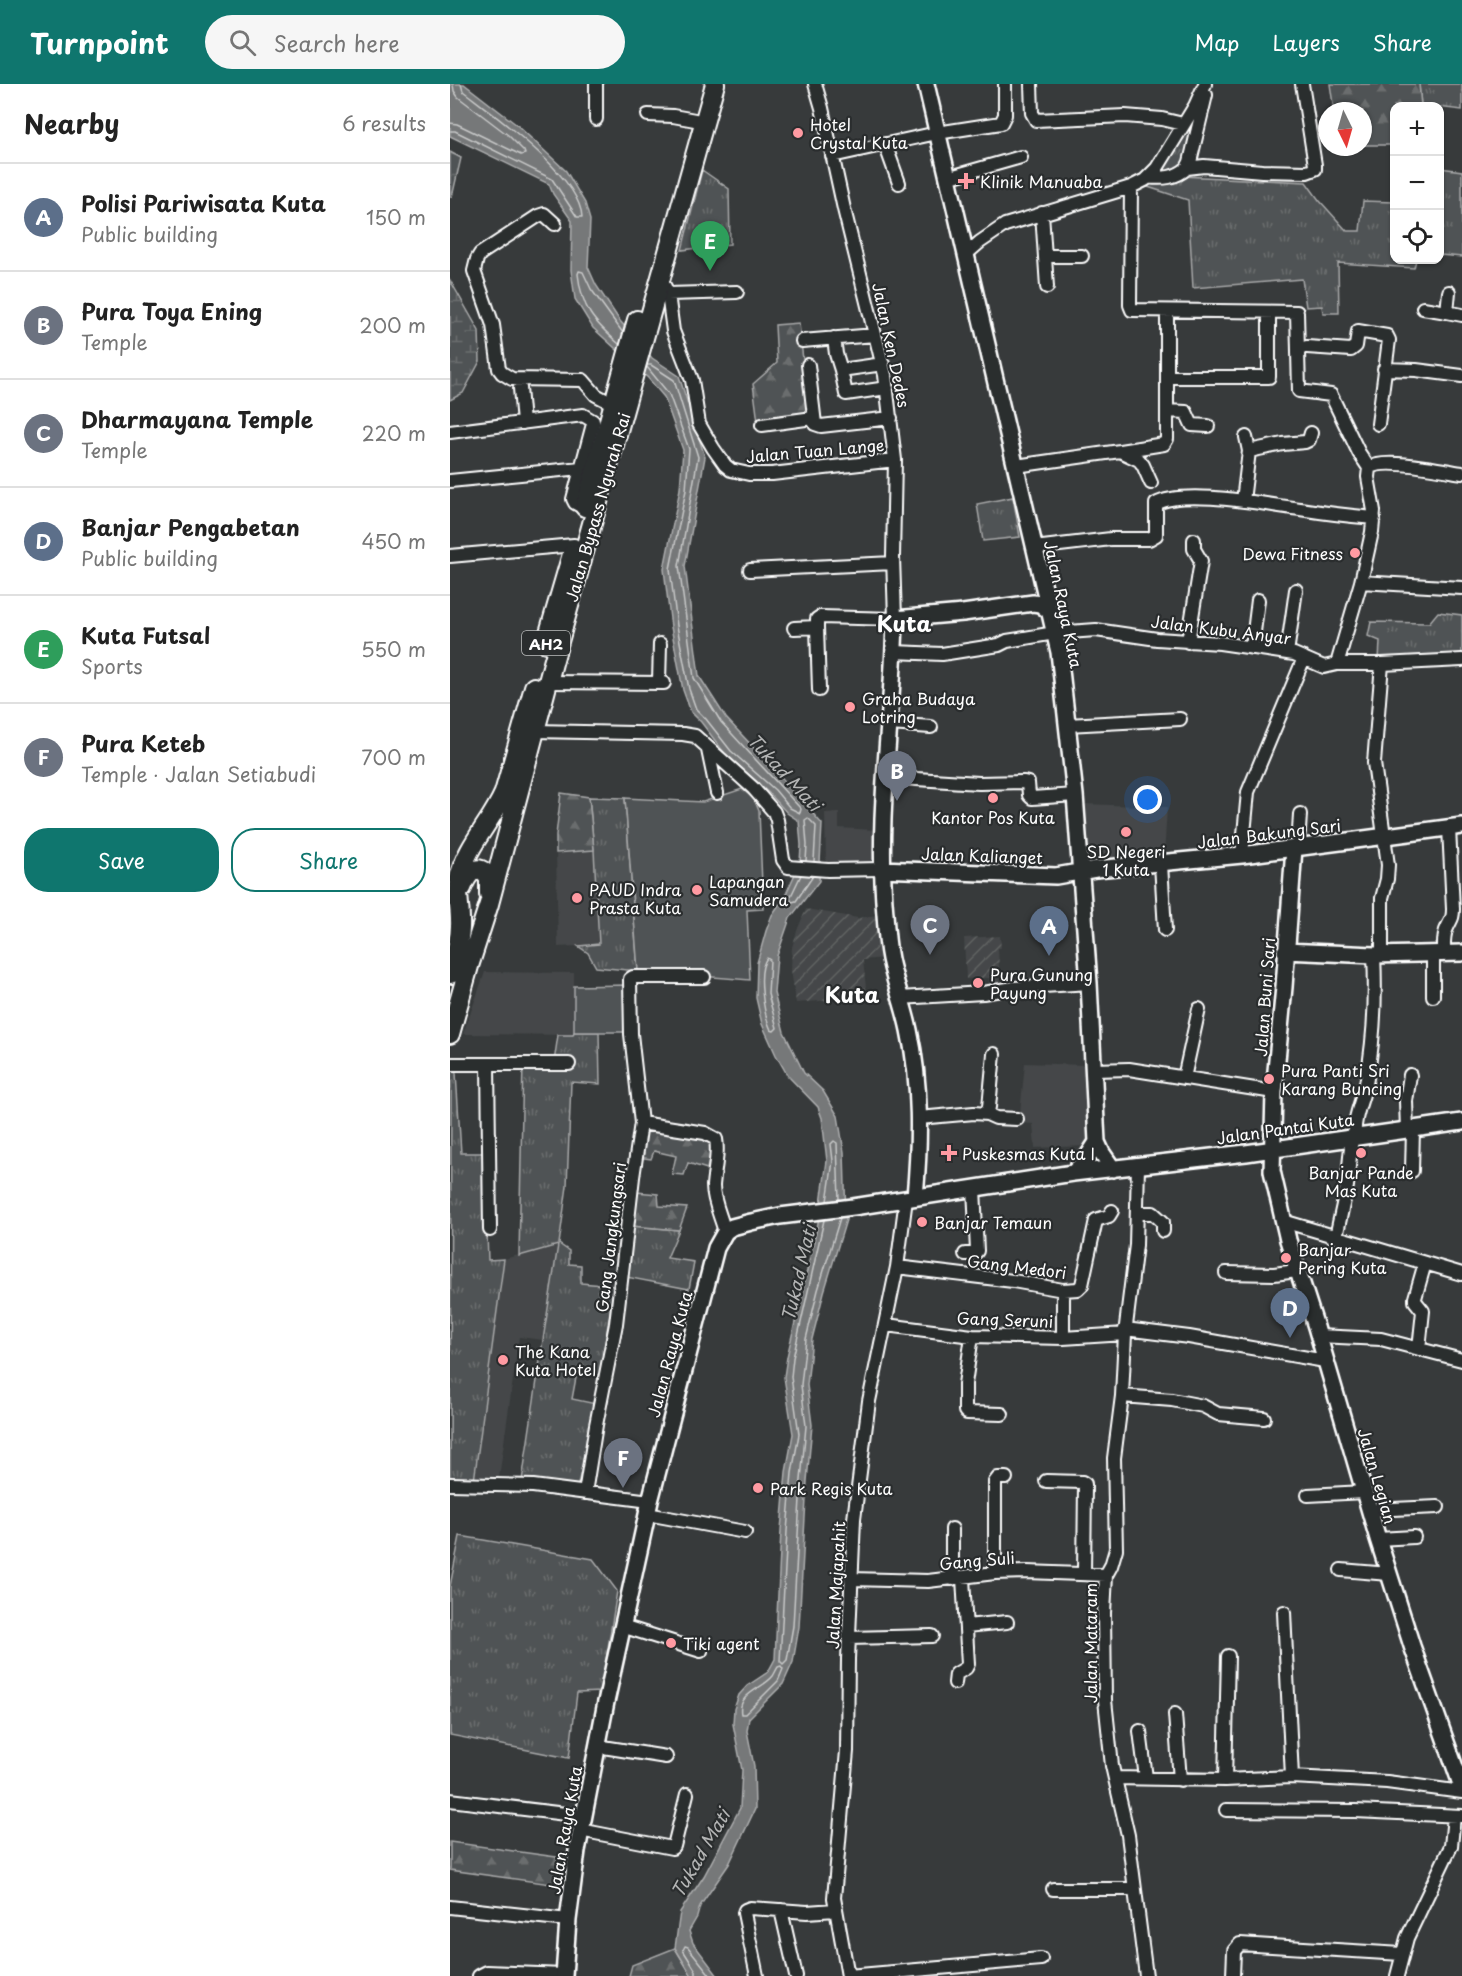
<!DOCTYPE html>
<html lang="en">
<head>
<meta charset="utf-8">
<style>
  :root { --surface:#fff; --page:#f6f6f6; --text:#222; --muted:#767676; --line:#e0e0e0; --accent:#0f766e }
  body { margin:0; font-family:"Playpen Sans",sans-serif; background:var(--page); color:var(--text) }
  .controls { position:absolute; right:18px; top:18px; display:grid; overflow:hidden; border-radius:12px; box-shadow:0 2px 4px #0004 }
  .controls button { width:54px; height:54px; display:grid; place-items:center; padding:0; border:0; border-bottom:2px solid var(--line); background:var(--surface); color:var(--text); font:30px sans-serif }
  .compass { position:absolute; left:868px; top:18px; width:54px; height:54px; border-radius:50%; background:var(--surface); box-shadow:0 2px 4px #0004; rotate:175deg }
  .you { position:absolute; left:698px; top:716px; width:21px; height:21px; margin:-15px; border:4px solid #fff; border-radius:50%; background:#1a73e8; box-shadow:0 0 0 9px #1a73e833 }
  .badge { display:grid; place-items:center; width:39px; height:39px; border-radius:50%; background:var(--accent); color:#fff; font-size:20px; font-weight:700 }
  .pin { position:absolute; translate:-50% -50px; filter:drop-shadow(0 2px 3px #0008) }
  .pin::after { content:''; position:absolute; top:32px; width:21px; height:18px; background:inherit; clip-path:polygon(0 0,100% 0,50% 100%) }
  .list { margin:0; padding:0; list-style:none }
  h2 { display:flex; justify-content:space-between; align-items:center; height:78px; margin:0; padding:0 24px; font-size:26px }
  h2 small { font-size:20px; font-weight:400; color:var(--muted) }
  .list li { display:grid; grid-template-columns:39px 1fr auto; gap:18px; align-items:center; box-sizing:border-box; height:108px; padding:0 24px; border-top:2px solid var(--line) }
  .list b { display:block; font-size:22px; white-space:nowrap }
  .list p { margin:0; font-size:20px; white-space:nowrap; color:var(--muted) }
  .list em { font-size:20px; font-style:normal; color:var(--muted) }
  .actions { display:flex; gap:12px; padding:18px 24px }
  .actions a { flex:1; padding:14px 0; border:2px solid var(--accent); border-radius:24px; text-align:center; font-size:21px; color:var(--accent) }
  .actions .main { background:var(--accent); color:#fff }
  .icon { flex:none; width:33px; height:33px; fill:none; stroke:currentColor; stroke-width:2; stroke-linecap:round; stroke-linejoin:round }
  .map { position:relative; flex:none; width:1012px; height:1892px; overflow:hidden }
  header { display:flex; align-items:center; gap:36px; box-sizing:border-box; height:84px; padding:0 30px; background:var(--accent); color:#fff }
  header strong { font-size:28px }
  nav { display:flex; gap:33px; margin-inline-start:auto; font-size:21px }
  .search { width:420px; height:54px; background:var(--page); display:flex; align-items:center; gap:15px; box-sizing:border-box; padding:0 21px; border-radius:33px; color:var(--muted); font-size:22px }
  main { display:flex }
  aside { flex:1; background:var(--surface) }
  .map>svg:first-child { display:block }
</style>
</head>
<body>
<header>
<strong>Turnpoint</strong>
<div class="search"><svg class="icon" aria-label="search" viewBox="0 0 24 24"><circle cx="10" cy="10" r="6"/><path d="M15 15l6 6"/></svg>Search here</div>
<nav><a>Map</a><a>Layers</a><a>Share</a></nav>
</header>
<main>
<aside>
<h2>Nearby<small>6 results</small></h2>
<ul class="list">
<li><span class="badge" style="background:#5c6f8a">A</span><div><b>Polisi Pariwisata Kuta</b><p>Public building</p></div><em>150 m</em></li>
<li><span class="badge" style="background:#6b7280">B</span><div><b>Pura Toya Ening</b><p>Temple</p></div><em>200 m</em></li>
<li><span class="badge" style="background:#6b7280">C</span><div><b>Dharmayana Temple</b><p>Temple</p></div><em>220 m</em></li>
<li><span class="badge" style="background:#5c6f8a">D</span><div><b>Banjar Pengabetan</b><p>Public building</p></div><em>450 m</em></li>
<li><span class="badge" style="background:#2e9e5b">E</span><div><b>Kuta Futsal</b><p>Sports</p></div><em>550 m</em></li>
<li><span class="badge" style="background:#6b7280">F</span><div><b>Pura Keteb</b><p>Temple · Jalan Setiabudi</p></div><em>700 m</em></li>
</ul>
<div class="actions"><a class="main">Save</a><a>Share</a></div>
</aside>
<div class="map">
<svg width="1012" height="1892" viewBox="0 0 1012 1892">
  <defs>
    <pattern id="industrial-furrows" width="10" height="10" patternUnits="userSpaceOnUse" patternTransform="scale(1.5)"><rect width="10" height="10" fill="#444748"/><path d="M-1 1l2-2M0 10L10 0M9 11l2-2" fill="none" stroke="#606363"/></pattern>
    <pattern id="grass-tufts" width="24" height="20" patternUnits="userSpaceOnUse" patternTransform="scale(1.5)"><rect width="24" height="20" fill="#505354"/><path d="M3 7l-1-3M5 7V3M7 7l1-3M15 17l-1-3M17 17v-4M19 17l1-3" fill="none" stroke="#6a6d6e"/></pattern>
    <pattern id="forest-firs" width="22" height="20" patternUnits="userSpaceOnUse" patternTransform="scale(1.5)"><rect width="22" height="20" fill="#505354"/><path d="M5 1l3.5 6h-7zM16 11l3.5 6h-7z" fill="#6a6d6e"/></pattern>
    <pattern id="wetland-marsh" width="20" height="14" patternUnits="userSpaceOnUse" patternTransform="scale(1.5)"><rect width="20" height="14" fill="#505354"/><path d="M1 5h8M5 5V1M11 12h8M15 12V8" fill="none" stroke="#6a6d6e"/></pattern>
  </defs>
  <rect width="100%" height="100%" fill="#373a3b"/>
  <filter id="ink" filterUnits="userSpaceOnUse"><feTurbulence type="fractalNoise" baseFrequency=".0167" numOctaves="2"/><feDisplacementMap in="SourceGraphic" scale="12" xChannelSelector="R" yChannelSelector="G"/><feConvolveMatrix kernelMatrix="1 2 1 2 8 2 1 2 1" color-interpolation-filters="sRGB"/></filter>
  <g filter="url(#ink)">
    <path fill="#444748" d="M634,720L717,723L714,774L647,780L639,775Z
      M389,728V744L427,746L426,781H376L375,729Z
      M144,766L149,861L108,863L106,769Z
      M35,888L124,889V951L13,950Z
      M575,979L636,981L640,1053L637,1062L585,1064L583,1040L569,1039Z
      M109,1160L93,1256L69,1253L49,1394L25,1392L54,1175Z"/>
    <path fill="url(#industrial-furrows)" d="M356,825L408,834L427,831L434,874L413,876L417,913L346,919L341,886L342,863L348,844Z
      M550,852L551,864H548L550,903L540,908L539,894L516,895L514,854Z"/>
    <path fill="url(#grass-tufts)" stroke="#a8a9aa" stroke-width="1.5" d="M969,0H1012V26L971,21Z
      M744,32L747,35L732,92L856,98L869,116L897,147H910L913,117L944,118V176H966L964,184L888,179L889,229H873L872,222L856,223L852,195L743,204L738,116L698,103Z
      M990,84L1012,87V173L990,171Z
      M252,86L279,105L280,160L232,166Z
      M563,413L570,453L533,457L527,420Z
      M988,528L1012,531V573L929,577L930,557L918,552L921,538L979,539Z
      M139,713L175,714L188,887L146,883L138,869L128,862L149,860L144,766Z
      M124,948H149L150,1000L121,998L117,1102L109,1160L119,1167V1180L131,1181V1199L164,1202L150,1291L127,1288L122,1315L146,1320L127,1405L72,1397L93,1256L108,1161L69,1172L73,978H104L108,951H123Z
      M1,985L4,986L6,989L11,1069H34L38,1176L54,1175L24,1397L0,1395Z
      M182,1142L229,1146L217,1174L244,1178L239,1205L176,1193Z
      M10,1452L143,1475L167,1507L151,1608L127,1609L119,1674L0,1651V1502Z"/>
    <path fill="url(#forest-firs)" stroke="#a8a9aa" stroke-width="1.5" d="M880,0H969L971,22H944V61H913V27H884Z
      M349,239L359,332L308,338L303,300L327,279L325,241Z
      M111,709L139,713L144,766L106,769V751Z
      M193,1042L263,1056L257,1085L238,1079L234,1091L222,1090L226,1072L204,1067L201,1075L188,1073Z
      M186,1108L208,1110L209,1122L237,1124L229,1146L182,1142Z
      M0,1758L120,1775L115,1802L0,1786Z
      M225,1864L242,1892H179L182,1881Z"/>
    <path fill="url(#wetland-marsh)" stroke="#a8a9aa" stroke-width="1.5" d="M0,68L11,74L2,113H0Z
      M0,196L29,247L30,277L13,309L0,316Z"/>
    <path fill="#505354" stroke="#a8a9aa" stroke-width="1.5" d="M292,705L304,715L309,727L313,825L297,826L300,896L188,887L175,714L253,718Z
      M177,901V948H124V902Z"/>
    <path fill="#767879" stroke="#adaeaf" stroke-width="1.5" d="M0,0H14L67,41L116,87L135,119L140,136L138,183L146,201L170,237L202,274L229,292L255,373L235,482L249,592L276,634L332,694L372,740L369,797L340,834L327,872L324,909L334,948L354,989L373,1007L388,1032L394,1068L396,1136L374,1208L362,1255L357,1301L362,1341L357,1397L349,1543L343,1578L333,1600L299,1634L297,1647L304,1682L305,1725L279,1780L250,1822L247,1833L239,1847L243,1859L268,1892H242L225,1864L230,1828L254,1792L290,1724L292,1686L283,1640L284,1625L289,1611L297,1602L318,1588L325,1575L331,1446L336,1388L343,1350L334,1293L337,1273L368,1139L377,1077L372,1034L368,1023L338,992L326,971L312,940L306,914L307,879L316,847L322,831L335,812L350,779L351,761L349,737L337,729L321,711L276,671L251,638L241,628L233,606L221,543L214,485L230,405L233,366L214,313L198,294L143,244L125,215L121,186L122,137L103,110L99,100L0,52Z"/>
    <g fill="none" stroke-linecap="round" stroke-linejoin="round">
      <path stroke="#c8c9c9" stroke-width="1.5" d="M0,39L7,40L71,71L75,70L74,67L58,51L8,13L4,7L3,0
        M0,47H5L102,95L127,133H132C130,92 44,31 13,7L11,0
        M169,260C143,237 132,225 128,190L129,187L133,188L141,205L173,249
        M197,283L219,310L239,365L236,406L220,485L227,542L239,605L246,625L256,635L281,667L325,706L340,724L350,729L351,725L271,638L244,594L229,482L248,373L224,296L201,281H197
        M356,777L357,761L355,736L358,734L366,742L364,777
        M351,791L340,814L342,818L346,817L363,792
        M317,874L320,876L318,910L327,944L324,947L321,946C314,931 306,887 317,874Z
        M377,1117L383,1077L381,1060L384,1057L387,1059L389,1116
        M374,1136L343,1274L341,1293L349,1350L342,1389L337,1447L330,1577L333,1580L337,1576L343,1542L351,1396L356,1342L351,1301L356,1255L368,1206L390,1134
        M328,1583L331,1582L333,1585L328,1597L295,1630H291C287,1609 313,1605 323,1592C325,1589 326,1586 328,1583Z
        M246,1892V1887L233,1866L235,1862L238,1863L261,1892"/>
      <g stroke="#fff" stroke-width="16">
        <path id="minor" d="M146,0V35
          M581,0L582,29L586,36L675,32L712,35L733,40
          M756,11L740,78L737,84L754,82L812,87L857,88L865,85V81L852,0
          M198,31L223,32L245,36
          M435,60L449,99
          M382,72L487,49L551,39L555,31V0
          M698,93C713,95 726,94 737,84
          M497,94L571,73
          M681,103L680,221L682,226L847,228L849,307L881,311L909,369L919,384
          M592,129L597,203
          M105,140L94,130L88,132L30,170L27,175L24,187L43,241L49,285L52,289L62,295L133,296L146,311L163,320
          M515,171L530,158L555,141L681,103L695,96L707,84L745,22L755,0
          M595,172H632
          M209,196L215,203L218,210L223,247L242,296L249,340L263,364L275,381L281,386L299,390H322L445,376
          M218,210L287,208
          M973,224L997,228L999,208
          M997,228L1012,231
          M384,254L386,270L391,286L396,310L437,304
          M352,257L425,251
          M857,263L901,266L906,262L908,247L937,252L939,256L928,340
          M358,281L365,340L371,342L441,334
          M934,285L966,286L1012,292
          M391,286L433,280
          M717,293H819V228
          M70,304L73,339
          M717,327L736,328L742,341L758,342
          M312,341L363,334
          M0,348L133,331L143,337V340L123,415L125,419L134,424
          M796,353L799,367
          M670,367L714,360L717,355V227
          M566,382L670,367L689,376L693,381L701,399
          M0,397L131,384
          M793,417L799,367L833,360L855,358L859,356L861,349
          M584,464L661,455H699L706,451V420C733,404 818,421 850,425C875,429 899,432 924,434
          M0,472L124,461
          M300,486L443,479
          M911,498L1012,504
          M367,543L369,606
          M344,544L367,543V535L370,533L445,535L443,473L445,376L435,291L394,125L372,24L365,0
          M738,558L751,477L744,465V456
          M802,564L808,516
          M444,568L492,570L549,561L557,557L605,549L646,546L707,555L770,559L844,570L874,583L887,580H932L1012,576
          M837,569L846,506
          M887,580L911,498L922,448L924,427L918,393L919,384C933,373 993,386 1012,389
          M98,598L214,599
          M209,598L210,560
          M440,640L481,643
          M617,641L730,635
          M84,647L233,650L245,652L303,704L324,728L327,736L333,776L338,783L378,786L431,785
          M258,666L267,709
          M435,693L529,699L574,698L578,699L579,711L582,714L625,711
          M848,763L850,730
          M792,771L798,708L854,574
          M711,780L715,846
          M932,870V814L937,795L938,781L924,679L932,580
          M994,870C994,862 993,851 997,844C1001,835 1003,835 1003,825L999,744
          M983,871V912
          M450,914L533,909L564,904L639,899
          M0,980H119
          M38,980L40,1146
          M644,986L679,985L824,1008
          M734,994L749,925
          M537,1030L546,1034L567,1035
          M469,1034L524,1029L537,1030L539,1023L544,970
          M191,1039L255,1049L266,1055C269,1071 264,1086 263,1102C263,1117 271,1133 275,1148
          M957,1046L956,1017L960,991
          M905,1053C903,1031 914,1014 917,994C924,955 926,910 924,871
          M688,1082L686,1161L675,1250L672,1312L664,1374L666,1465L661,1482L656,1491L654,1529L655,1616L662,1682L678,1751L696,1892
          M962,1087L963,1045
          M456,1115L447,1183L419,1317L404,1435L398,1575L397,1667L384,1814L398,1892L591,1875
          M688,1129H703L713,1138V1147
          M833,1137L1012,1190
          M886,1153L897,1102L902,1053
          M515,1170H524L527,1167L524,1104
          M447,1183L563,1197L613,1206L628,1205L632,1201L646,1136L659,1132L662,1127
          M776,1189L824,1190L847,1187
          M613,1206V1254
          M436,1241L522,1252L613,1254L675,1250
          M675,1245L739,1253L875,1277
          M522,1252L515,1300V1327L517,1329L552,1330
          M868,1252L931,1255L1012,1276
          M969,1265L973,1227L965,1217V1214L975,1179
          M672,1312L722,1316L753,1322L768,1330L814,1334
          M596,1397L632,1398L635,1400L634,1490
          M0,1400L83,1402L200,1417
          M135,1409L146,1341L166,1240L183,1093L191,1039L181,950L180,895L183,893H254
          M858,1411L914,1408
          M920,1426L988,1423
          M197,1430L295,1448
          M928,1455L964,1453
          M891,1486L939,1490
          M545,1489V1398L548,1394H556
          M401,1495L478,1497L545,1489L577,1488L656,1491
          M502,1495V1445
          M834,1528L842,1693
          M172,1542L251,1567
          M516,1542L557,1538
          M399,1554L482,1552
          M505,1599L506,1590L516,1584L518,1580L513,1494
          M725,1630L730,1696
          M690,1647L696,1694
          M147,1662L216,1673
          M665,1694L775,1696L842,1693L937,1698L1012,1708
          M775,1696L778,1572
          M0,1716L132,1732
          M776,1726L905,1727L1012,1732
          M130,1746L222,1764L224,1762L237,1710
          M603,1805H685
          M0,1823L118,1836
          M331,1826L346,1892
          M29,1892L37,1888L114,1891
          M307,1892L294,1829L295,1826L300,1824L357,1828L385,1826
          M783,1892L784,1867L790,1860L952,1870
          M947,1892L957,1854L1001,1762L1004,1732"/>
      </g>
      <g stroke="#fff" stroke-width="20">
        <path id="major" d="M476,0L609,568L625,711L639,899L647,1058L652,1069L663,1085
          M844,764L834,903L824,1008L822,1087L838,1156L866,1243L928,1455L962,1562L1012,1703
          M431,785L606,792L646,785L792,771L1012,742
          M835,867L924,871L1012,869
          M623,1089L634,1078L647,1058
          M465,1113C470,1057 471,1001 459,946C454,922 445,899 440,875C437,860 436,845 435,830C426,731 443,633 445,535L513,529L583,519L590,520L600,528
          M114,1892L118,1836L127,1767L156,1618L200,1417L266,1164L275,1148L282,1143L301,1138L330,1132L403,1123L623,1089L796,1069L1012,1038"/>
      </g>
      <g stroke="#fff" stroke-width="22">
        <path id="highway" d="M135,423L187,236
          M96,559L122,470
          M12,804C17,791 28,775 39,794V810
          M0,890C5,873 11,854 10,836C10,822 6,808 9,794C17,761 41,739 54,709L84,603
          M0,950L19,882L39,820L103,579L265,0"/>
      </g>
      <use href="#minor" stroke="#2a2d2e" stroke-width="12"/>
      <use href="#major" stroke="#2a2d2e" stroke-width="15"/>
      <use href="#highway" stroke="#2a2d2e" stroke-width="18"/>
    </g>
  </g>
  <g fill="#ff9aa2" stroke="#2a2d2e" stroke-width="2">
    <circle cx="348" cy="49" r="6"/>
    <path d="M513 88h6v6h6v6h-6v6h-6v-6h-6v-6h6z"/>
    <circle cx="905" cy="469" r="6"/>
    <circle cx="400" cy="623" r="6"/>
    <circle cx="543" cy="714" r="6"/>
    <circle cx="676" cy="748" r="6"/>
    <circle cx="247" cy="806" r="6"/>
    <circle cx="127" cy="814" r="6"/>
    <circle cx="528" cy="899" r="6"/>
    <circle cx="819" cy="995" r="6"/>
    <path d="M496 1060h6v6h6v6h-6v6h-6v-6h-6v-6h6z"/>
    <circle cx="911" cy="1069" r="6"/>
    <circle cx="472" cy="1138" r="6"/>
    <circle cx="836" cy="1174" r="6"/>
    <circle cx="53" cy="1276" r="6"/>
    <circle cx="308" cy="1404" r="6"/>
    <circle cx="221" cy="1559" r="6"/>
  </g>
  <g text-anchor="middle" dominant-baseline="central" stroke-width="4.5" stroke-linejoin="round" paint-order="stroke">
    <rect fill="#2a2d2e" stroke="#bfc0c0" stroke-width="1.5" x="72" y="547" width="48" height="24" rx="4.5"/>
    <g font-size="15" font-weight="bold" fill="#fff">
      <text x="96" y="559">AH2</text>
    </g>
    <g font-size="16" fill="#fff" stroke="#2a2d2e" text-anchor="start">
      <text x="360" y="40">Hotel<tspan x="360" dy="18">Crystal Kuta</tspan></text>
      <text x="530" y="97">Klinik Manuaba</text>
      <text x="893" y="469" text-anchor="end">Dewa Fitness</text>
      <text x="412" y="614">Graha Budaya<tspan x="412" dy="18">Lotring</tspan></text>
      <text x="543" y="733" text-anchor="middle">Kantor Pos Kuta</text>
      <text x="676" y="767" text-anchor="middle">SD Negeri<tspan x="676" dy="18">1 Kuta</tspan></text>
      <text x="259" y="797">Lapangan<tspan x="259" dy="18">Samudera</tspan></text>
      <text x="139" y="805">PAUD Indra<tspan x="139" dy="18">Prasta Kuta</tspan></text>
      <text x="540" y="890">Pura Gunung<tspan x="540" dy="18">Payung</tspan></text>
      <text x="831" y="986">Pura Panti Sri<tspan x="831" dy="18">Karang Buncing</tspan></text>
      <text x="512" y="1069">Puskesmas Kuta I</text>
      <text x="911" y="1088" text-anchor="middle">Banjar Pande<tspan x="911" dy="18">Mas Kuta</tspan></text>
      <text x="484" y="1138">Banjar Temaun</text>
      <text x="848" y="1165">Banjar<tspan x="848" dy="18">Pering Kuta</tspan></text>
      <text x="65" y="1267">The Kana<tspan x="65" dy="18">Kuta Hotel</tspan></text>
      <text x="320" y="1404">Park Regis Kuta</text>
      <text x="233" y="1559">Tiki agent</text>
    </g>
    <g font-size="16" fill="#fff" stroke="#2a2d2e">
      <text transform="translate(442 261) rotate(78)">Jalan Ken Dedes</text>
      <text transform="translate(365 366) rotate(-5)">Jalan Tuan Lange</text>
      <text transform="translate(147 423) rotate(-74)">Jalan Bypass Ngurah Rai</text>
      <text transform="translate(614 520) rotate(78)">Jalan Raya Kuta</text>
      <text transform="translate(771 545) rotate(7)">Jalan Kubu Anyar</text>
      <text transform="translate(819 749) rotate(-7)">Jalan Bakung Sari</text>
      <text transform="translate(532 771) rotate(2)">Jalan Kalianget</text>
      <text transform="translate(814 913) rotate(-86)">Jalan Buni Sari</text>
      <text transform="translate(835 1044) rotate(-8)">Jalan Pantai Kuta</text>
      <text transform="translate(160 1153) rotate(-83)">Gang Jangkungsari</text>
      <text transform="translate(567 1182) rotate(7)">Gang Medori</text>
      <text transform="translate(555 1235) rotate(2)">Gang Seruni</text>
      <text transform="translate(219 1270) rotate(-75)">Jalan Raya Kuta</text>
      <text transform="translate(928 1392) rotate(74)">Jalan Legian</text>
      <text transform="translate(527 1476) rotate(-5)">Gang Suli</text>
      <text transform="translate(385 1501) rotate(-87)">Jalan Majapahit</text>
      <text transform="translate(640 1559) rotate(-90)">Jalan Mataram</text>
      <text transform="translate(114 1746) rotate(-80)">Jalan Raya Kuta</text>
    </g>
    <g font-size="18" font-style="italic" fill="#b4b5b5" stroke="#2a2d2e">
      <text transform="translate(335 688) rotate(47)">Tukad Mati</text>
      <text transform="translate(348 1189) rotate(-77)">Tukad Mati</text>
      <text transform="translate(250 1769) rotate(-60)">Tukad Mati</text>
    </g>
    <g font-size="22" font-weight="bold" fill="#fff" stroke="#2a2d2e">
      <text x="454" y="538">Kuta</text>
      <text x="402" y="909">Kuta</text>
    </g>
  </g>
</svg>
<div class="controls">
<button>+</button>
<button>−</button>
<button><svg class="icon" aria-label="locate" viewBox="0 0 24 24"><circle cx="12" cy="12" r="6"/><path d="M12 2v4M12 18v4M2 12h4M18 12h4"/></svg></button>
</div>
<svg class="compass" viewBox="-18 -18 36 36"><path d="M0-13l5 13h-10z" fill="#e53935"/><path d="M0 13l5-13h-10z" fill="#767676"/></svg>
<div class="you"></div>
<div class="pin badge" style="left:599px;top:872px;background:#5c6f8a">A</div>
<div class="pin badge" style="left:447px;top:717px;background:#6b7280">B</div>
<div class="pin badge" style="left:480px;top:871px;background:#6b7280">C</div>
<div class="pin badge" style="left:840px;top:1254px;background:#5c6f8a">D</div>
<div class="pin badge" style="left:260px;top:187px;background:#2e9e5b">E</div>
<div class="pin badge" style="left:173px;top:1404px;background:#6b7280">F</div>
</div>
</main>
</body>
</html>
